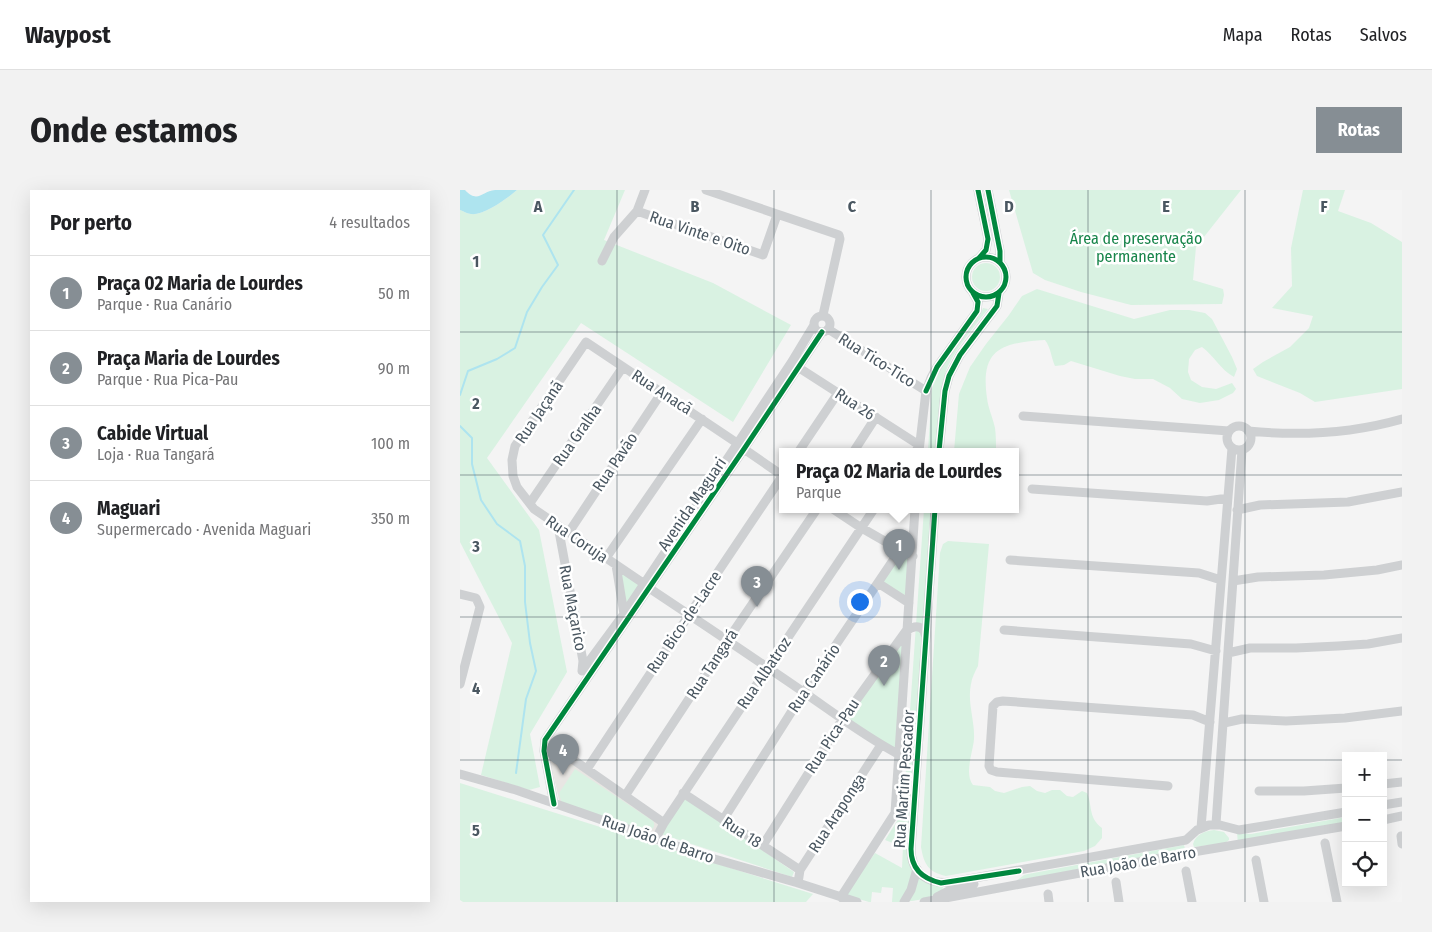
<!DOCTYPE html>
<html lang="pt">
<head>
<meta charset="utf-8">
<style>
  :root { --surface:#fff; --page:#f2f2f2; --text:#202124; --muted:#757577; --line:#e0e0e0; --accent:#868e94 }
  body { margin:0; font-family:"Fira Sans Condensed",sans-serif; background:var(--page); color:var(--text) }
  .controls { position:absolute; right:15px; bottom:15px; display:grid; overflow:hidden; border-radius:0px; box-shadow:0 5px 20px #0002 }
  .controls button { width:45px; height:45px; display:grid; place-items:center; padding:0; border:0; border-bottom:1px solid var(--line); background:var(--surface); color:var(--text); font:25px sans-serif }
  .you { position:absolute; left:399px; top:411px; width:18px; height:18px; margin:-12px; border:4px solid #fff; border-radius:50%; background:#1a73e8; box-shadow:0 0 0 8px #1a73e833 }
  .badge { display:grid; place-items:center; width:32px; height:32px; border-radius:50%; background:var(--accent); color:#fff; font-size:16px; font-weight:700 }
  .pin { position:absolute; translate:-50% -41px; filter:drop-shadow(0 1px 2px #0008) }
  .pin::after { content:''; position:absolute; top:26px; width:18px; height:15px; background:inherit; clip-path:polygon(0 0,100% 0,50% 100%) }
  .popup { position:absolute; left:319px; top:258px; width:240px; height:65px; box-sizing:border-box; display:grid; place-content:center; border-radius:0px; background:var(--surface); filter:drop-shadow(0 1px 4px #0005); font-size:16px; white-space:nowrap; color:var(--muted) }
  .popup b { font-size:19px; color:var(--text) }
  .popup::after { content:''; position:absolute; left:50%; top:100%; margin-left:-10px; border:10px solid transparent; border-top-color:var(--surface) }
  .list { margin:0; padding:0; list-style:none }
  h2 { display:flex; justify-content:space-between; align-items:center; height:65px; margin:0; padding:0 20px; font-size:21px }
  h2 small { font-size:16px; font-weight:400; color:var(--muted) }
  .list li { display:grid; grid-template-columns:32px 1fr auto; gap:15px; align-items:center; box-sizing:border-box; height:75px; padding:0 20px; border-top:1px solid var(--line) }
  .list b { display:block; font-size:19px; white-space:nowrap }
  .list p { margin:0; font-size:16px; white-space:nowrap; color:var(--muted) }
  .list em { font-size:16px; font-style:normal; color:var(--muted) }
  .icon { flex:none; width:28px; height:28px; fill:none; stroke:currentColor; stroke-width:2; stroke-linecap:round; stroke-linejoin:round }
  .map { position:relative; flex:none; width:942px; height:712px; overflow:hidden; border-radius:0px }
  header { display:flex; align-items:center; gap:30px; box-sizing:border-box; height:70px; padding:0 25px; background:var(--surface); border-bottom:1px solid var(--line) }
  header strong { font-size:24px }
  nav { display:flex; gap:28px; margin-inline-start:auto; font-size:18px }
  .intro { display:flex; align-items:center; justify-content:space-between; box-sizing:border-box; height:120px; padding:0 30px }
  h1 { margin:0; font-size:35px }
  .button { padding:12px 22px; border-radius:0px; background:var(--accent); color:#fff; font-size:18px; font-weight:700 }
  main { display:flex; gap:30px; padding:0 30px }
  aside { flex:1; background:var(--surface); border-radius:0px; box-shadow:0 5px 20px #0002 }
  .map>svg:first-child { display:block }
</style>
</head>
<body>
<header>
<strong>Waypost</strong>
<nav><a>Mapa</a><a>Rotas</a><a>Salvos</a></nav>
</header>
<div class="intro"><h1>Onde estamos</h1><a class="button">Rotas</a></div>
<main>
<aside>
<h2>Por perto<small>4 resultados</small></h2>
<ul class="list">
<li><span class="badge">1</span><div><b>Praça 02 Maria de Lourdes</b><p>Parque · Rua Canário</p></div><em>50 m</em></li>
<li><span class="badge">2</span><div><b>Praça Maria de Lourdes</b><p>Parque · Rua Pica-Pau</p></div><em>90 m</em></li>
<li><span class="badge">3</span><div><b>Cabide Virtual</b><p>Loja · Rua Tangará</p></div><em>100 m</em></li>
<li><span class="badge">4</span><div><b>Maguari</b><p>Supermercado · Avenida Maguari</p></div><em>350 m</em></li>
</ul>
</aside>
<div class="map">
<svg width="942" height="712" viewBox="0 0 942 712">
  <rect width="100%" height="100%" fill="#f4f4f4"/>
  <path fill="#e8e6e3" d="M87,557L200,633L193,644L100,614Z"/>
  <path fill="#d9f2e2" d="M57,0H165L144,50L253,93L331,135L273,232L121,133L27,268L79,340L107,482L70,544L80,597L69,600L21,585L52,453L0,352V20C3,21 8,24 11,24C23,26 48,8 57,0Z
    M549,0H781L736,57L733,90L763,99L764,105L762,114L671,115L621,102L585,90L573,83Z
    M843,0H885L878,21L911,33L942,52V199L855,212L840,203L797,186L793,179L803,172L830,157L849,138L853,126L812,118L832,96L831,58Z
    M512 87a14 14 0 1 1 28 0a14 14 0 1 1-28 0Z
    M577,99L674,129L710,120H729L745,123L752,129L772,167L777,179L774,187C761,180 754,166 742,157L735,160L729,169L728,182L731,190L742,197L756,199L772,193L776,199L773,203L759,210L740,213L722,209L710,198L693,189H675L660,186L611,171L604,175L595,176C591,167 591,158 585,150C541,153 520,159 527,208C528,218 533,228 535,238C536,245 536,254 536,261H494L499,204L510,177L526,154L549,125L562,106Z
    M523,118L528,119C514,137 498,155 488,176C478,197 479,238 477,261H468L472,198L476,185L490,162L520,125Z
    M464,319H473L447,658L464,691L472,695L483,697L482,701C466,710 451,712 432,712L433,698L422,697L421,703L412,702L411,712H409L385,705L415,663L442,678L443,657L425,650L443,622Z
    M488,351L529,354L518,476C515,482 512,487 511,494C507,512 515,531 514,549C513,562 504,584 513,595L530,597L535,601L544,603L562,597L570,596L577,601L585,603L592,600H600L607,606L613,607L622,601L627,603C633,618 628,627 642,638V648L635,656L624,661L486,686C468,682 464,674 461,657L480,363L483,354Z
    M442,364L448,367L447,408L422,392Z
    M160,381L179,395L165,419Z
    M446,443L438,563L382,530Z
    M115,579L193,631C196,636 193,639 189,642L102,614L99,603Z
    M0,593L353,704L346,712H3L0,710Z
    M223,609H228L334,682L332,687L201,644Z
    M886,627V635L778,654L777,643L791,644Z
    M754,640L764,642L769,648V650L765,653L734,657L733,654C736,644 745,641 754,640Z
    M724,655L725,659L556,691L564,685L568,684Z"/>
  <path fill="#aee4ef" d="M0,0H5C18,14 22,1 35,0C42,0 50,0 57,0C48,8 23,26 11,24C8,24 3,21 0,20Z"/>
  <g fill="none" stroke-linecap="round" stroke-linejoin="round">
    <path stroke="#aee4ef" stroke-width="2" d="M0,205L8,181L37,169L55,158L67,122L82,97L98,75L83,45L114,0
      M0,236L12,248V274L21,310L37,334L60,351L65,376V412L70,453L76,481L66,509L56,583"/>
    <path stroke="#ced0d2" stroke-width="9" d="M246,0L379,45L380,49L363,125
      M518,0L528,49L526,60L519,68
      M528,0L540,61V72
      M177,21L303,65L317,25
      M506 87a20 20 0 1 1 40 0a20 20 0 1 1-40 0Z
      M142,71L154,47L177,21L185,0
      M354 134a8 8 0 1 1 16 0a8 8 0 1 1-16 0Z
      M368,139L466,201
      M333,174L459,255L457,259
      M563,226L769,241
      M767 248a12 12 0 1 1 24 0a12 12 0 1 1-24 0Z
      M788,241C839,246 893,243 942,229
      M284,259L323,286
      M339,261L378,203
      M394,261L416,227
      M459,261L466,201L471,188L477,177L517,121L518,112L513,103
      M479,261L485,201L489,186L500,165L537,116L539,103
      M572,299L747,311L768,308
      M70,313L163,177
      M373,319L400,337L440,360
      M475,319L451,659C451,684 469,695 492,692L726,650L737,640L749,635H760L779,640L886,622
      M777,320L800,315L888,312L942,302
      M98,336L123,471L122,481
      M109,342L202,202
      M146,368L242,229
      M550,370L739,383L761,390
      M156,375L164,424
      M773,391L798,387L864,385L917,380L942,375
      M183,393L74,319L57,297L53,286L52,270L55,256L126,152L277,253
      M418,393L449,413
      M189,398C240,432 291,466 342,501C374,523 404,546 438,564
      M0,404L16,408L20,417L0,494
      M544,440L731,454L756,461
      M768,463L790,458H836L878,456L908,454L942,448
      M122,481L164,424L331,173L354,135
      M764,533L782,529L826,531L885,528L942,521
      M85,550L204,633
      M127,579L229,425L323,285
      M0,584L56,600L251,668L338,693L397,712
      M923,594L942,592
      M708,596L537,582L531,580L529,576L533,516L537,512L543,511L733,525L750,532
      M799,601H844L886,598
      M223,603L340,680
      M165,606L267,451L357,319
      M94,614L84,561L85,550L284,259L362,142
      M923,615L942,612
      M263,630L344,502L440,360L453,366
      M923,630L942,626
      M756,634L782,260
      M741,638L772,258
      M941,646L942,654
      M196,648L204,633L414,319
      M865,653L877,712
      M303,655L382,530L446,441C452,437 459,434 464,441L466,447
      M796,670L804,712
      M726,681L732,712
      M656,692L659,712
      M338,693L340,680L421,555
      M588,704L589,712
      M477,707L494,698L514,694
      M385,711L381,707L435,623L455,319
      M444,712L451,700L457,679
      M464,712L733,662L886,636"/>
    <g stroke="#fff" stroke-width="8">
      <path id="cycleway" d="M518,0L528,49L526,60L519,68
        M528,0L540,61V72
        M506 87a20 20 0 1 1 40 0a20 20 0 1 1-40 0Z
        M466,201L477,177L517,121L518,112L513,103
        M479,261L485,201L489,186L500,165L537,116L539,103
        M475,319L451,659C451,679 463,689 481,693L559,681
        M94,614L84,561L85,550L284,259L362,142"/>
    </g>
    <use href="#cycleway" stroke="#00873e" stroke-width="5"/>
  </g>
  <path fill="none" stroke="#4a5761" stroke-width="1" stroke-opacity="0.55" d="M157,0V712M314,0V712M471,0V712M628,0V712M785,0V712M0,142H942M0,285H942M0,427H942M0,570H886M923,570H942"/>
  <g text-anchor="middle" dominant-baseline="central" stroke-width="5" stroke-linejoin="round" paint-order="stroke">
    <g font-size="16" fill="#4a5761" stroke="#fff">
      <text transform="translate(240 43) rotate(19)">Rua Vinte e Oito</text>
      <text transform="translate(417 170) rotate(32)">Rua Tico-Tico</text>
      <text transform="translate(202 202) rotate(33)">Rua Anacã</text>
      <text transform="translate(395 214) rotate(33)">Rua 26</text>
      <text transform="translate(79 222) rotate(-56)">Rua Jaçanã</text>
      <text transform="translate(117 245) rotate(-55)">Rua Gralha</text>
      <text transform="translate(155 272) rotate(-56)">Rua Pavão</text>
      <text transform="translate(232 314) rotate(-56)">Avenida Maguari</text>
      <text transform="translate(117 349) rotate(34)">Rua Coruja</text>
      <text transform="translate(113 418) rotate(79)">Rua Maçarico</text>
      <text transform="translate(224 432) rotate(-56)">Rua Bico-de-Lacre</text>
      <text transform="translate(252 474) rotate(-57)">Rua Tangará</text>
      <text transform="translate(304 483) rotate(-56)">Rua Albatroz</text>
      <text transform="translate(354 488) rotate(-56)">Rua Canário</text>
      <text transform="translate(372 546) rotate(-57)">Rua Pica-Pau</text>
      <text transform="translate(444 589) rotate(-86)">Rua Martim Pescador</text>
      <text transform="translate(377 623) rotate(-57)">Rua Araponga</text>
      <text transform="translate(282 642) rotate(33)">Rua 18</text>
      <text transform="translate(198 649) rotate(19)">Rua João de Barro</text>
      <text transform="translate(678 672) rotate(-10)">Rua João de Barro</text>
    </g>
    <g font-size="16" fill="#18854b" stroke="#fff">
      <text x="676" y="48">Área de preservação<tspan x="676" dy="18">permanente</tspan></text>
    </g>
  </g>
  <g font-size="16" text-anchor="middle" font-weight="bold" fill="#4a5761" stroke="#fff" stroke-width="5" stroke-linejoin="round" paint-order="stroke">
    <text x="78" y="22">A</text>
    <text x="235" y="22">B</text>
    <text x="392" y="22">C</text>
    <text x="549" y="22">D</text>
    <text x="706" y="22">E</text>
    <text x="864" y="22">F</text>
    <text x="16" y="77">1</text>
    <text x="16" y="219">2</text>
    <text x="16" y="362">3</text>
    <text x="16" y="504">4</text>
    <text x="16" y="646">5</text>
  </g>
</svg>
<div class="controls">
<button>+</button>
<button>−</button>
<button><svg class="icon" aria-label="locate" viewBox="0 0 24 24"><circle cx="12" cy="12" r="6"/><path d="M12 2v4M12 18v4M2 12h4M18 12h4"/></svg></button>
</div>
<div class="you"></div>
<div class="pin badge" style="left:439px;top:380px">1</div>
<div class="popup"><b>Praça 02 Maria de Lourdes</b>Parque</div>
<div class="pin badge" style="left:424px;top:496px">2</div>
<div class="pin badge" style="left:297px;top:417px">3</div>
<div class="pin badge" style="left:103px;top:585px">4</div>
</div>
</main>
</body>
</html>
